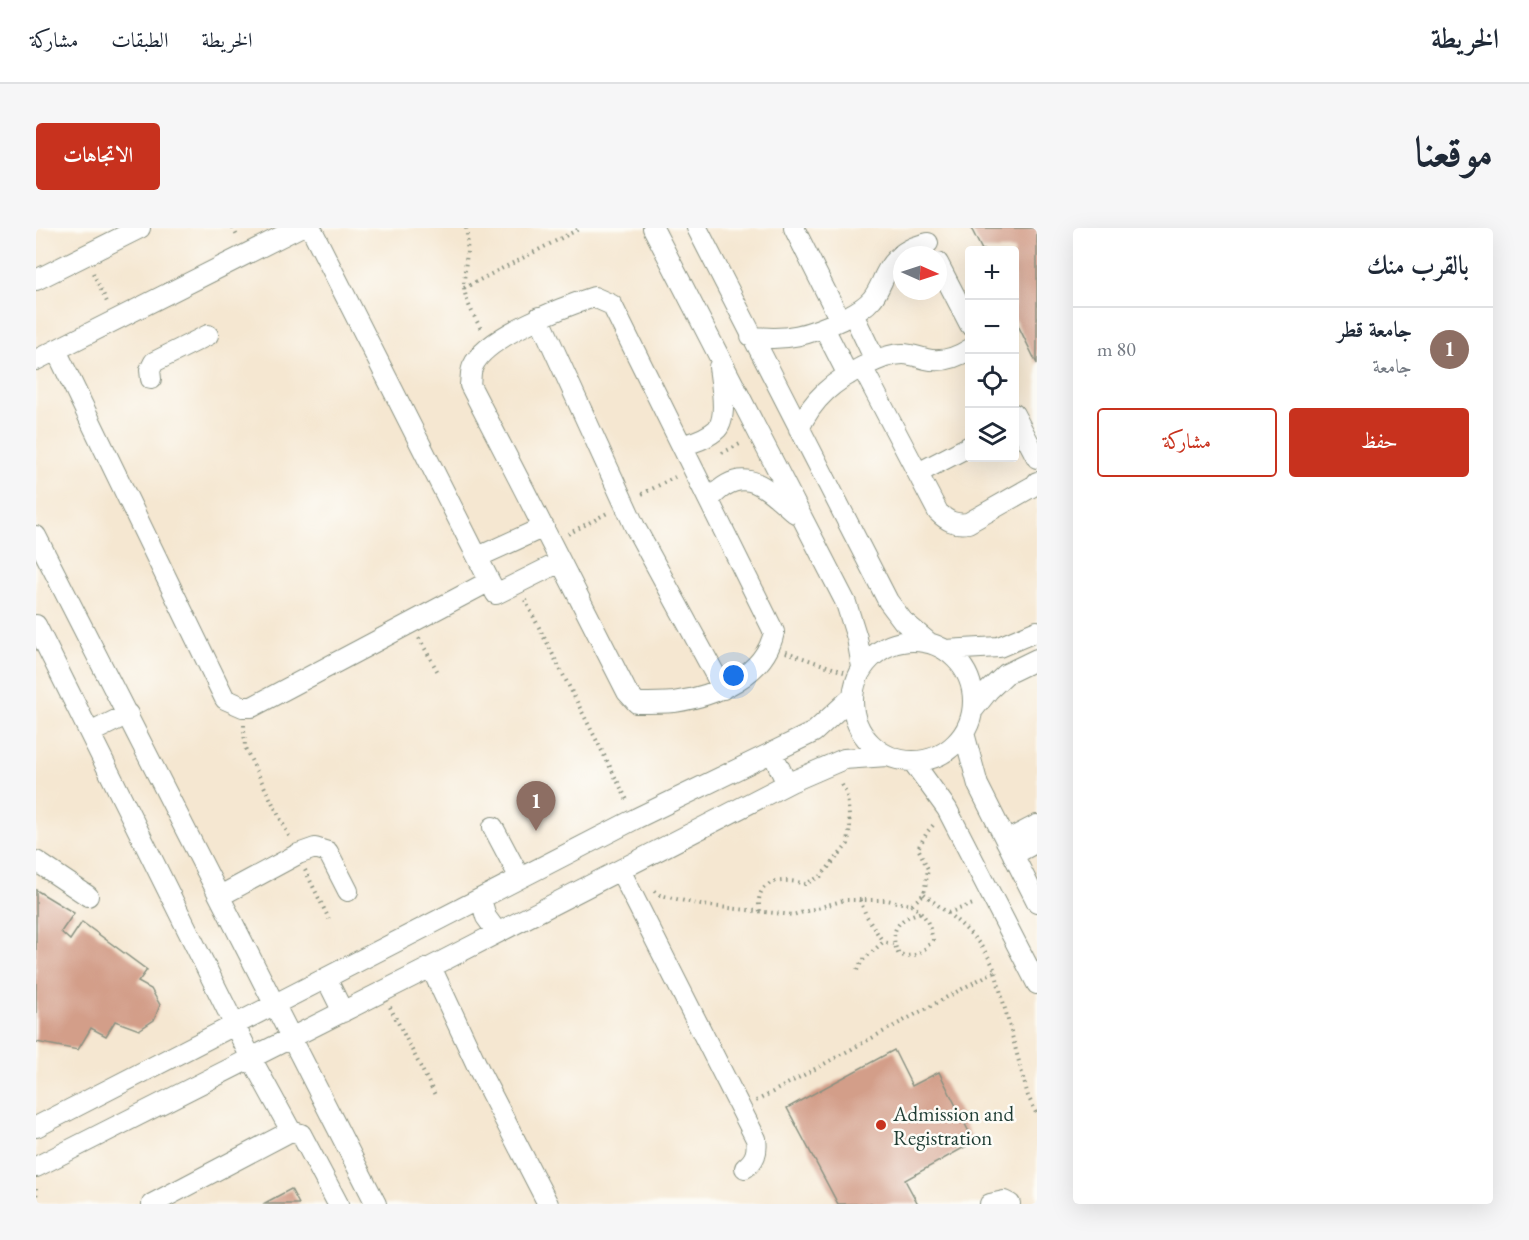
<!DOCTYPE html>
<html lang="ar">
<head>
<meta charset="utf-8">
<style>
  :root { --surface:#fff; --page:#f6f6f7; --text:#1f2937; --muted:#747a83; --line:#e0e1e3; --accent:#c8321e }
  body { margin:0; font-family:"EB Garamond",Amiri,serif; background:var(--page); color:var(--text); direction:rtl }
  .controls { position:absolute; right:18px; top:18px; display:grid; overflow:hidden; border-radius:6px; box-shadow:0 6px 24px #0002 }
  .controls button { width:54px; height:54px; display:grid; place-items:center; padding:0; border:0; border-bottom:2px solid var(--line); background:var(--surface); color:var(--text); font:30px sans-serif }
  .compass { position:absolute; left:857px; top:18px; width:54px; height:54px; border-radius:50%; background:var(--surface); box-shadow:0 6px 24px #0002; rotate:93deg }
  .you { position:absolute; left:698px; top:448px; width:21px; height:21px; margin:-15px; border:4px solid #fff; border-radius:50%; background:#1a73e8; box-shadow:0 0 0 9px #1a73e833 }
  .badge { display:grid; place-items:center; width:39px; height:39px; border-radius:50%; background:var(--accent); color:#fff; font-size:20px; font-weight:700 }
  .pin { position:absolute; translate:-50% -50px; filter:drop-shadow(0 2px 3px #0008) }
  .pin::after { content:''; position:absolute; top:32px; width:21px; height:18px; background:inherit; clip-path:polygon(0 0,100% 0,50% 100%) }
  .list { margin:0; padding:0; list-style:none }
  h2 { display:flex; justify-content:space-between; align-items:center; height:78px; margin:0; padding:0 24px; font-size:26px }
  h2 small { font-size:20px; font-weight:400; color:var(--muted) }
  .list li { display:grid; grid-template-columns:39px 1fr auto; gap:18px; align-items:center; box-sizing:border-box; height:84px; padding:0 24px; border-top:2px solid var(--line) }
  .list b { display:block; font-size:22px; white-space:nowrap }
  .list p { margin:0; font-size:20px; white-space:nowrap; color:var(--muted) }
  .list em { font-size:20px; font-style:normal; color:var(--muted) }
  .actions { display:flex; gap:12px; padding:18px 24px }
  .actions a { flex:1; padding:14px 0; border:2px solid var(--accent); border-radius:6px; text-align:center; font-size:21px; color:var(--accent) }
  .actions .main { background:var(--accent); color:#fff }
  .icon { flex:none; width:33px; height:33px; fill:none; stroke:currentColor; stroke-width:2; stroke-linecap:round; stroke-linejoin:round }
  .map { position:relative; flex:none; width:1001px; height:976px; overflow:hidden; direction:ltr; border-radius:6px }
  header { display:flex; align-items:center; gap:36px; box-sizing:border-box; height:84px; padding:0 30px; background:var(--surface); border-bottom:2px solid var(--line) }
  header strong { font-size:28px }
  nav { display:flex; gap:33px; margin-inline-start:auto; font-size:21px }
  .intro { display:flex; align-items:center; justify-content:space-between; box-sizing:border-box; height:144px; padding:0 36px }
  h1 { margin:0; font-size:42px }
  .button { padding:15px 27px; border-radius:6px; background:var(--accent); color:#fff; font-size:21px; font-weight:700 }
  main { display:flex; gap:36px; padding:0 36px }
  aside { flex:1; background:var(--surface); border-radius:6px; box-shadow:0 6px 24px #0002 }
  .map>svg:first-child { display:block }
</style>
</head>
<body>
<header>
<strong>الخريطة</strong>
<nav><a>الخريطة</a><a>الطبقات</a><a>مشاركة</a></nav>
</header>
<div class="intro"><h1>موقعنا</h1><a class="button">الاتجاهات</a></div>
<main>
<aside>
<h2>بالقرب منك<small></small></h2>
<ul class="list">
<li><span class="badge" style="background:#8d6e63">1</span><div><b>جامعة قطر</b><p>جامعة</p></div><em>80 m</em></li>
</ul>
<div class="actions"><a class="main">حفظ</a><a>مشاركة</a></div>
</aside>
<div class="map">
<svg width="1001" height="976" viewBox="0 0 1001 976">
  <rect width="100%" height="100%" fill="#fdfcf7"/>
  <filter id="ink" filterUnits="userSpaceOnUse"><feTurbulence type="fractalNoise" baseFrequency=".0167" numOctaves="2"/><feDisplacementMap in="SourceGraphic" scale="12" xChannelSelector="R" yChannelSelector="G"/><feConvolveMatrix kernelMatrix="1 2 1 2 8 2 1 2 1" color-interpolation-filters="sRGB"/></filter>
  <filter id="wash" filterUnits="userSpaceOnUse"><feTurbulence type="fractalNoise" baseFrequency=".008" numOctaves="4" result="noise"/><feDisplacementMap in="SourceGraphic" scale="24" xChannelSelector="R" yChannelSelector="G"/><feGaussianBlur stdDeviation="1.35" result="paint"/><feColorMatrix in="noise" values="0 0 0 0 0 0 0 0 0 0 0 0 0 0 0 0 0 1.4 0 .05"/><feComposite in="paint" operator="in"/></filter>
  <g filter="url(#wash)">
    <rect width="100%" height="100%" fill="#f5e7d1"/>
    <g id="blocks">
      <path fill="#d39e89" d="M935,0H1001V136L978,89V22H946Z
        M0,662L38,685L25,704L34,712L46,694L111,742L102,754L115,761L124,777L118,792L103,802L79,793L70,808L55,800L42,822L0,814Z
        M858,822L876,858L903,844L938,914L869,952L882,976H802L751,880Z
        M255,961L263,976H227Z"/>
    </g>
  </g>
  <g filter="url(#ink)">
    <use href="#blocks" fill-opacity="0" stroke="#8a9282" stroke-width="1.5"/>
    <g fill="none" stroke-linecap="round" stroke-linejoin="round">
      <g stroke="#8a9282" stroke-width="22">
        <path id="minor" d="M275,0L460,366L524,334
          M617,0L810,375L821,410L826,439
          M661,0L852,373L867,393L892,414
          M758,0L804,92
          M902,35L934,97
          M0,52L104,0
          M558,69L576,77L738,404C729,448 679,468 638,474C626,475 613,475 601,475L591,464C539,361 487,259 434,157C435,151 434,143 437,138C449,109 529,78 558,69Z
          M817,86L839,132
          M503,89L599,299L687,461
          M788,100L812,147
          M715,108C749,114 775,106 805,92C816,86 828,81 836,71C842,64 845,55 849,47C858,28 873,19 892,15
          M20,122L189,471L207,479H216L452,354
          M0,132L262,0
          M826,139L902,284C911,293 919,297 932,295L999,257L1001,254
          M115,151L114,142L118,134L172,107
          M978,186L1001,230
          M763,201C777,170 798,153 828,138C841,132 853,126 867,126C875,126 882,129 890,131C906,135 920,130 934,121
          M646,218C658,214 672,210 681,201C692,189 685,155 683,139
          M882,245L934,218
          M673,272C707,233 729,259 759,285
          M0,308L340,976
          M442,329L508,299
          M0,397L215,830L255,903L116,976
          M817 473a60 60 0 1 1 120 0a60 60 0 1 1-120 0Z
          M909,422L963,419L1001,403
          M937,482L953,462L970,446L1001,431
          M54,505L92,486
          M928,505L942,557L1001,674
          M736,524L751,556
          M877,534L911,581L1001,756
          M457,599L484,650
          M970,613L1001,597
          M977,627L1001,614
          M0,633L52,668
          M584,642L720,911C722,924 719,932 709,940
          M184,668L262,626L279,620L292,624L312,663
          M445,671L450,689L461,704
          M395,739L444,844L512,976
          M290,750L307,784
          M0,899L601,590L778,504L816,469
          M255,903L265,906L302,976
          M0,939L395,739L755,554L808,531L851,528
          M954,976L968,973L974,976"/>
      </g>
      <path stroke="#8a9282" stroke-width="4" stroke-dasharray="1.5 4.5" stroke-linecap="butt" d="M197,0L202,10
        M430,0C434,20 428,38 428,58C429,74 439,89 446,103
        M57,45L72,76
        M428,60L545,0
        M686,225L706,215
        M606,266L639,249
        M532,306L573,284
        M489,372L592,574
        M383,410L403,446
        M750,424L808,444
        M208,497L209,520L253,608
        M269,642L293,691
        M618,663L624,667L665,677L757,687L809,672H851L875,677L888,666L892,641L882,620L892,603L899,595
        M888,666C916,689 946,709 959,743L992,868L1001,887
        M824,672L830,687L847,714
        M875,677C890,686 893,695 897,712C886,725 880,730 863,727C851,703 862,690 886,684
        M724,683C717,652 746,649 769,656L785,648L812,616L814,598L811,567L804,553
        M912,685L937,676
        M821,742L826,733L847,714L857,716
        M354,779L399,867
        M720,873L959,743
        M0,960L1,976"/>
      <use href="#minor" stroke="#fff" stroke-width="20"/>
    </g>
  </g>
  <circle fill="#c8321e" stroke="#fdfcf7" stroke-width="2" cx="845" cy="897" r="6"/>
  <g text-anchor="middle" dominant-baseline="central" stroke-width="5" stroke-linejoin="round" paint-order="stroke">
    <g font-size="21" fill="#1f3d34" stroke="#fdfcf7" text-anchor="start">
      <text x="857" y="885">Admission and<tspan x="857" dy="24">Registration</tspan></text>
    </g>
  </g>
</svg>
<div class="controls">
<button>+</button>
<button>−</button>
<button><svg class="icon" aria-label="locate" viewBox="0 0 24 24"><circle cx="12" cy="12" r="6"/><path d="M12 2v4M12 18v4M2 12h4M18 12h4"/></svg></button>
<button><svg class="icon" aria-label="layers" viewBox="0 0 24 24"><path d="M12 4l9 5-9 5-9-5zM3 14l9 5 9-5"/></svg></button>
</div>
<svg class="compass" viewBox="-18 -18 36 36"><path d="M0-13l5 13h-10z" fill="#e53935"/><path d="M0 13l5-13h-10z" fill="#747a83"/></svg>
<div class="you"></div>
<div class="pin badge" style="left:500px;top:603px;background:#8d6e63">1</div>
</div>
</main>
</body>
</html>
